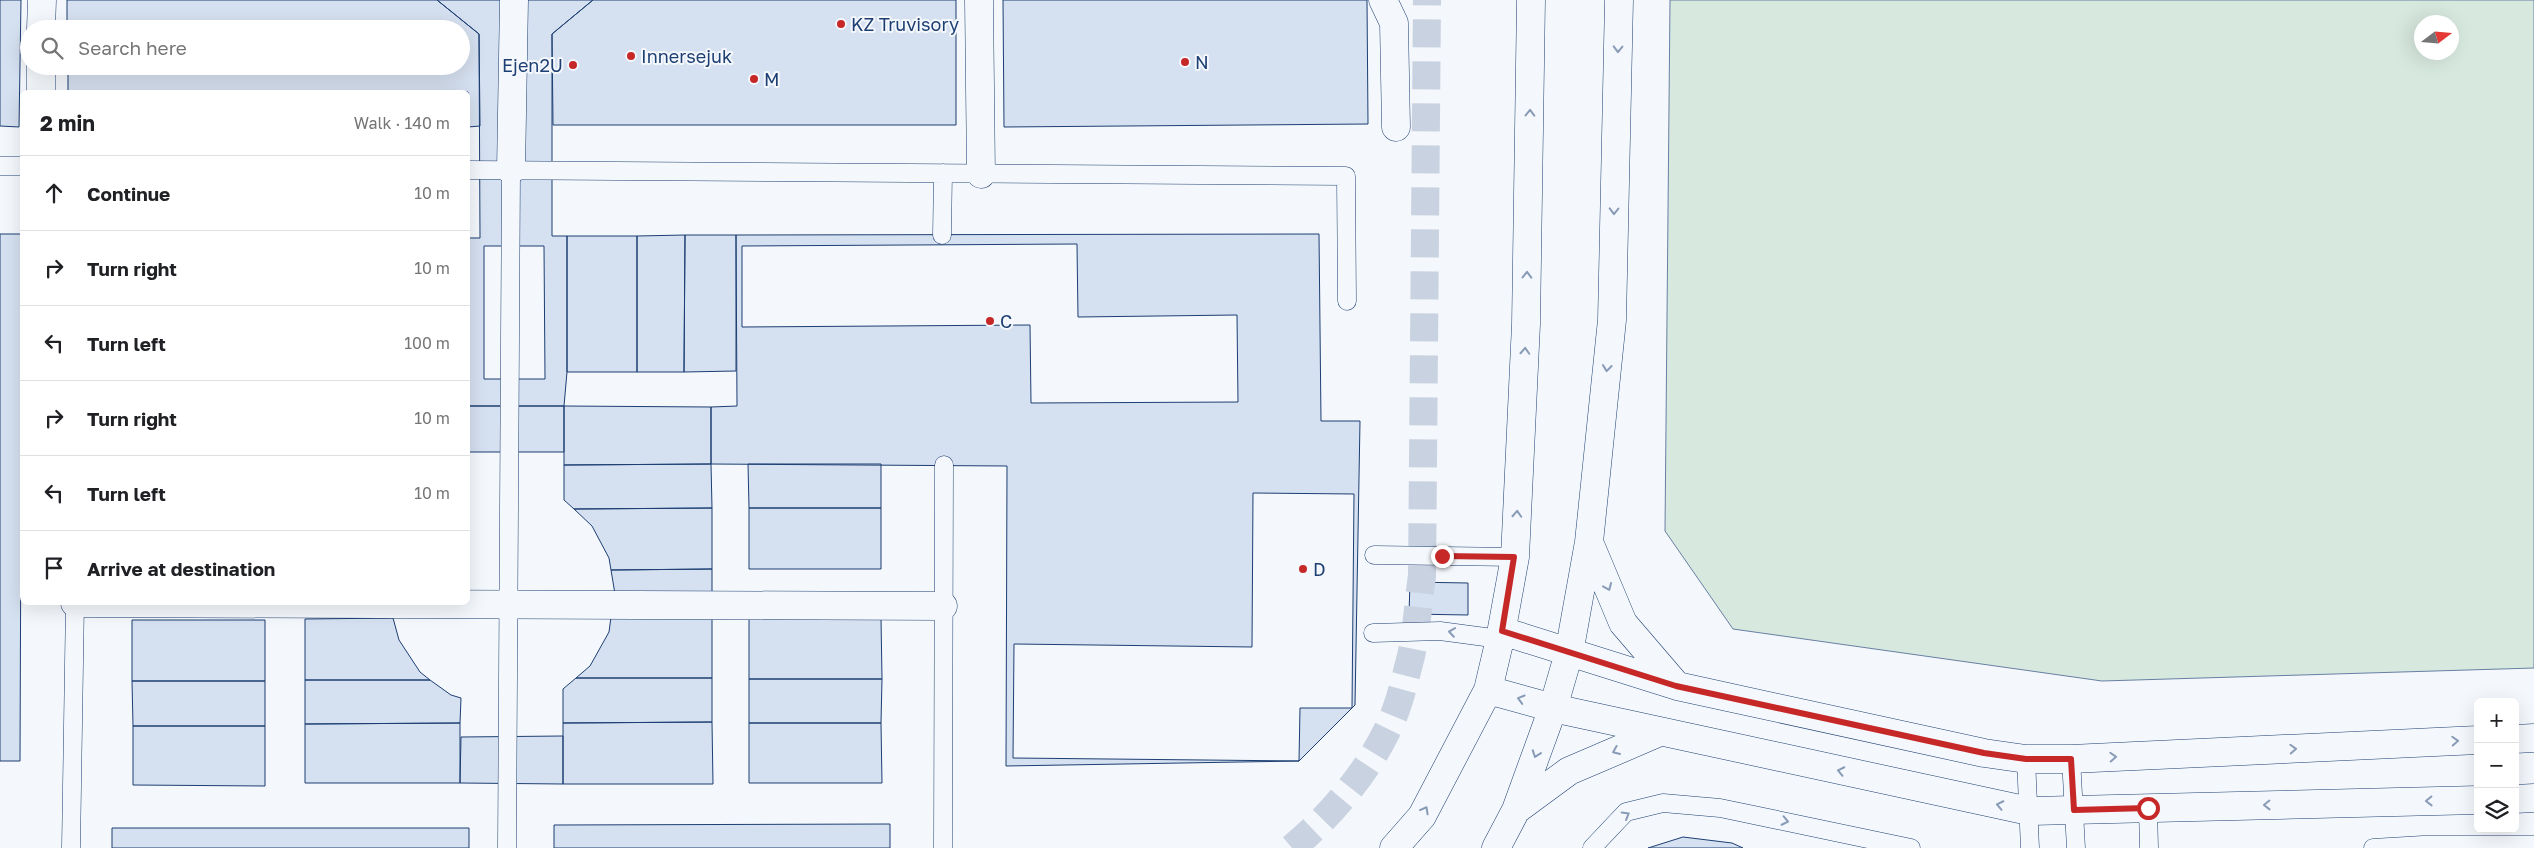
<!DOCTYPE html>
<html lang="en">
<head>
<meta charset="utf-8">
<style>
  :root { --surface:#fff; --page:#f2f2f2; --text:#202124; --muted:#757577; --line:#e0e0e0 }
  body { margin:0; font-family:"Golos Text",sans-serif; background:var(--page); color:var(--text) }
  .controls { position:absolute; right:15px; bottom:15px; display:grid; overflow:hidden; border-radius:8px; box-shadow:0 5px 20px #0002 }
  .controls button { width:45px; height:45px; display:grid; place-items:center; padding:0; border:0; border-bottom:1px solid var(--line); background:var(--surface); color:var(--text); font:25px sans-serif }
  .compass { position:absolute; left:2414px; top:15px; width:45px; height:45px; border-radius:50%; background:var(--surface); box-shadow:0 5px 20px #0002; rotate:74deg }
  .stop { position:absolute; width:15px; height:15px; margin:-11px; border:4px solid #c62828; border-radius:50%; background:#fff }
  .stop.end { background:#c62828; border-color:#fff; box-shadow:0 1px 5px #0008 }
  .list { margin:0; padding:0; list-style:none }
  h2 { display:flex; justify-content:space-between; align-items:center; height:65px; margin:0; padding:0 20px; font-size:21px }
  h2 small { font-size:16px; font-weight:400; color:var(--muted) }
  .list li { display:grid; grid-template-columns:32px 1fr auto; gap:15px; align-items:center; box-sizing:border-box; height:75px; padding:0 20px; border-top:1px solid var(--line) }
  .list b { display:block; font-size:19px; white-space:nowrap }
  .list em { font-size:16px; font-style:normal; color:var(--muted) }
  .icon { flex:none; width:28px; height:28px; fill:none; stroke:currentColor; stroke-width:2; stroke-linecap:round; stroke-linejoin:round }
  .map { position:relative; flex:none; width:2534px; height:848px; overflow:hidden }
  .search { position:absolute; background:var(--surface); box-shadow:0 5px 20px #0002; left:20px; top:20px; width:450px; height:55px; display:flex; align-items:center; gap:12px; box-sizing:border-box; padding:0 18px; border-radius:28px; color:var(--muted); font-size:19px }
  .panel { position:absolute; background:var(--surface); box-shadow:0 5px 20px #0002; left:20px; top:90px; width:450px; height:515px; border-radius:8px }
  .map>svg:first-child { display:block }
</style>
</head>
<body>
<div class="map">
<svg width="2534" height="848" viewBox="0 0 2534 848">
  <rect width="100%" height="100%" fill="#f4f7fb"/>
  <path fill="#d7e8df" stroke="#687fa3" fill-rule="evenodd" d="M1670,0H2534V668L2102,681L1733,629L1665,531ZM2422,22H2452V52H2422Z"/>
  <path fill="#d5e0f0" stroke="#1d3f73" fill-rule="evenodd" d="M0,0H21L19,127L0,126Z
    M67,0H437L479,34L480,126L468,127V92H68V66H461V29H67Z
    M437,0H593L552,34V236H567V372L564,406H468V238H480L479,34ZM484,246H544L545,379H484Z
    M593,0H956V125H553L552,34Z
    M1003,0H1367L1368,124L1004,127Z
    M0,234H22L20,761H0Z
    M1319,234L1321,421H1360L1355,705L1299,761L1006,766L1007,466L711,464V407L737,406L736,235Z
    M685,235H736V371L684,372Z
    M685,235L684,372H637V236Z
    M567,236H637V372H567Z
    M1077,244L1078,317L1237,315L1238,402L1031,403L1030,325L742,327V246Z
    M468,406H564V452H468Z
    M564,406L711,407V464L564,465Z
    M711,464L712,508L574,509L564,500V465Z
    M748,464H881V508H749Z
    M1253,493L1354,494L1352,708H1300L1299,761L1013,758L1014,644L1252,647Z
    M712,508V569L611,570L609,558L592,526L574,509Z
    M749,508H881V569H749Z
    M712,569V616L615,594L611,570Z
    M1410,582L1468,583V615L1409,614Z
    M712,616V678H576L590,666L609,632L611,617Z
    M393,618L399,640L420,672L430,680H305V619Z
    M749,618H881L882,679H749Z
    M132,620H265V681H132Z
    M576,678H712V722L563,723V689Z
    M749,679H882L881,723H749Z
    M305,680H430L451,695L461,698L460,723L305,724Z
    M132,681H265V726H133Z
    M712,722L713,784H563V723Z
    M460,723V783H305V724Z
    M749,723H881L882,783H749Z
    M133,726H265V786L133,785Z
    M563,736V784L460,783L461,737Z
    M890,824V848H554V825Z
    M112,828H469V848H112Z
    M1683,837L1732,843L1743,848H1648Z"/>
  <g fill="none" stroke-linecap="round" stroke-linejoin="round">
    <path stroke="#c9d2e0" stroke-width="28" stroke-dasharray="28 14" stroke-linecap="butt" d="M1292,848C1334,813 1373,766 1394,715C1401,697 1406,675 1411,656C1417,630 1418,602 1422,576L1427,0"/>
    <g stroke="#1d3f73" stroke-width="19">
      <path id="lane" d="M0,166H22
        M468,170L1346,176L1347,301
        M942,235L943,173
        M1374,555L1515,557
        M1373,633L1440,631L1500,639
        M2026,759L2030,848
        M2071,759L2076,848
        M2148,808L2149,848
        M71,848L75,602
        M507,848L511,170
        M943,848L944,465
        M1592,848L1626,812L1663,803L1720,808L1911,848
        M2373,848L2423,845H2534"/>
    </g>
    <g stroke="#1d3f73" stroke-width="29">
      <path id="street" d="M979,0L981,174
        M1383,0L1394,23L1396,127
        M41,29L42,0
        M41,92V66
        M511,170L514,0
        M75,603L943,606"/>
    </g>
    <g stroke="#1d3f73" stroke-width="29">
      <path id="secondary" d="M1589,542L1623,623L1677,686
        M1502,631L1677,686L1984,753L2026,759H2071L2478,740
        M1488,690L1553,708L2029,811L2478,800
        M2515,739L2534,738
        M2515,799L2534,798
        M1516,810L1569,771L1660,732
        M1394,848L1422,816L1488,690L1500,639L1515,557L1526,324L1531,0
        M1496,848L1516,810L1553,708L1569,653L1589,542L1612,320L1619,0"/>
    </g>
    <use href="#lane" stroke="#f4f7fb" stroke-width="18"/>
    <use href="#street" stroke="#f4f7fb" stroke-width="28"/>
    <use href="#secondary" stroke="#f4f7fb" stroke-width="28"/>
  </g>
  <defs><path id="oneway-chevron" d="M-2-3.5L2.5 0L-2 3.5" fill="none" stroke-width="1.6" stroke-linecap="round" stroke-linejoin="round" transform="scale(1.25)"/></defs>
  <g stroke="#889bb7">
    <use href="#oneway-chevron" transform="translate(1618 49) rotate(91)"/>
    <use href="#oneway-chevron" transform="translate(1530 113) rotate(-89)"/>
    <use href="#oneway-chevron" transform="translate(1614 211) rotate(91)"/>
    <use href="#oneway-chevron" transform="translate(1527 275) rotate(-89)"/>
    <use href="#oneway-chevron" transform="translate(1525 351) rotate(-87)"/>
    <use href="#oneway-chevron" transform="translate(1607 368) rotate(96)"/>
    <use href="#oneway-chevron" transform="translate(1517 514) rotate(-87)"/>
    <use href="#oneway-chevron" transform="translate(1608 587) rotate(67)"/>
    <use href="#oneway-chevron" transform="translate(1452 632) rotate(-172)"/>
    <use href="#oneway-chevron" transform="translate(1521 699) rotate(-164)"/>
    <use href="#oneway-chevron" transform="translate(2455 741) rotate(-3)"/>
    <use href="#oneway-chevron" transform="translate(2293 749) rotate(-3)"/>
    <use href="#oneway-chevron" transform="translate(1616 751) rotate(157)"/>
    <use href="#oneway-chevron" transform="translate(1536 754) rotate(110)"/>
    <use href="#oneway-chevron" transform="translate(2113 757) rotate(-3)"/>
    <use href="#oneway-chevron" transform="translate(1841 771) rotate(-168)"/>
    <use href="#oneway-chevron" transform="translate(2429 801) rotate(179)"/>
    <use href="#oneway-chevron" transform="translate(2000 805) rotate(-168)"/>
    <use href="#oneway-chevron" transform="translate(2267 805) rotate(179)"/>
    <use href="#oneway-chevron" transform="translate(1425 810) rotate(-61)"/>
    <use href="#oneway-chevron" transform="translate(1626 815) rotate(-30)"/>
    <use href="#oneway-chevron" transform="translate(1785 821) rotate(12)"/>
  </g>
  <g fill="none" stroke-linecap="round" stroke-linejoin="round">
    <path stroke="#c62828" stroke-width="6" d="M1442,556L1514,557L1502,631L1676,686L1984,753L2026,759H2071L2074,810L2148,808"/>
  </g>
  <g fill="#c62828" stroke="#f4f7fb" stroke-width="2">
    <circle cx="841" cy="24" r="5"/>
    <circle cx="631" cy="56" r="5"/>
    <circle cx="1185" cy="62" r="5"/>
    <circle cx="573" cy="65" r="5"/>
    <circle cx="754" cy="79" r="5"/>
    <circle cx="990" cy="321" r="5"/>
    <circle cx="1303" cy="569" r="5"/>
  </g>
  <g text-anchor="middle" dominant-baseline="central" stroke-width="4" stroke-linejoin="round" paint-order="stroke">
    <g font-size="18" fill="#1d3f73" stroke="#f4f7fb" text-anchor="start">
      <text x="851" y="24">KZ Truvisory</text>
      <text x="641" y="56">Innersejuk</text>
      <text x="1195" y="62">N</text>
      <text x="563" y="65" text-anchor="end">Ejen2U</text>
      <text x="764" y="79">M</text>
      <text x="1000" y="321">C</text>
      <text x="1313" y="569">D</text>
    </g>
  </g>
</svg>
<div class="controls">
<button>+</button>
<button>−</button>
<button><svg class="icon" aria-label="layers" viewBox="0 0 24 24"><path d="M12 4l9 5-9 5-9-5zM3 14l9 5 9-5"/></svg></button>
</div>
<svg class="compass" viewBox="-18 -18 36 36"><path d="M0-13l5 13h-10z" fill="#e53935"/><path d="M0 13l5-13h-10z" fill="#757577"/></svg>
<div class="stop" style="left:2148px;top:808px"></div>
<div class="stop end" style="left:1442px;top:556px"></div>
<div class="search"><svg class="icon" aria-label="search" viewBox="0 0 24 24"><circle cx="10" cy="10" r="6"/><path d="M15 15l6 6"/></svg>Search here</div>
<section class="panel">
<h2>2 min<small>Walk · 140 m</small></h2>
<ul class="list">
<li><svg class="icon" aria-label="ahead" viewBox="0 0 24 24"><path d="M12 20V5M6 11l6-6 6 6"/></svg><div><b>Continue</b></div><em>10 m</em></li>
<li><svg class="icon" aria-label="right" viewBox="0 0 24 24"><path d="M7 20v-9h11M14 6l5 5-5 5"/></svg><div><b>Turn right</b></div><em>10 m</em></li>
<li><svg class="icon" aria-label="left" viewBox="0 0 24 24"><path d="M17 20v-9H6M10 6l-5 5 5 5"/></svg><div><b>Turn left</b></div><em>100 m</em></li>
<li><svg class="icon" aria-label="right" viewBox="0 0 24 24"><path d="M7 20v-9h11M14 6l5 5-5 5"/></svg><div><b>Turn right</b></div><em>10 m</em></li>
<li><svg class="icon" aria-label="left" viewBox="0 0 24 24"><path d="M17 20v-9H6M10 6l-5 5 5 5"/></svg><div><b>Turn left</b></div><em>10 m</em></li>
<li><svg class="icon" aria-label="arrive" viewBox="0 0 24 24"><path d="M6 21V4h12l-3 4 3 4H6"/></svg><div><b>Arrive at destination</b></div></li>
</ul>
</section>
</div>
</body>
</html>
